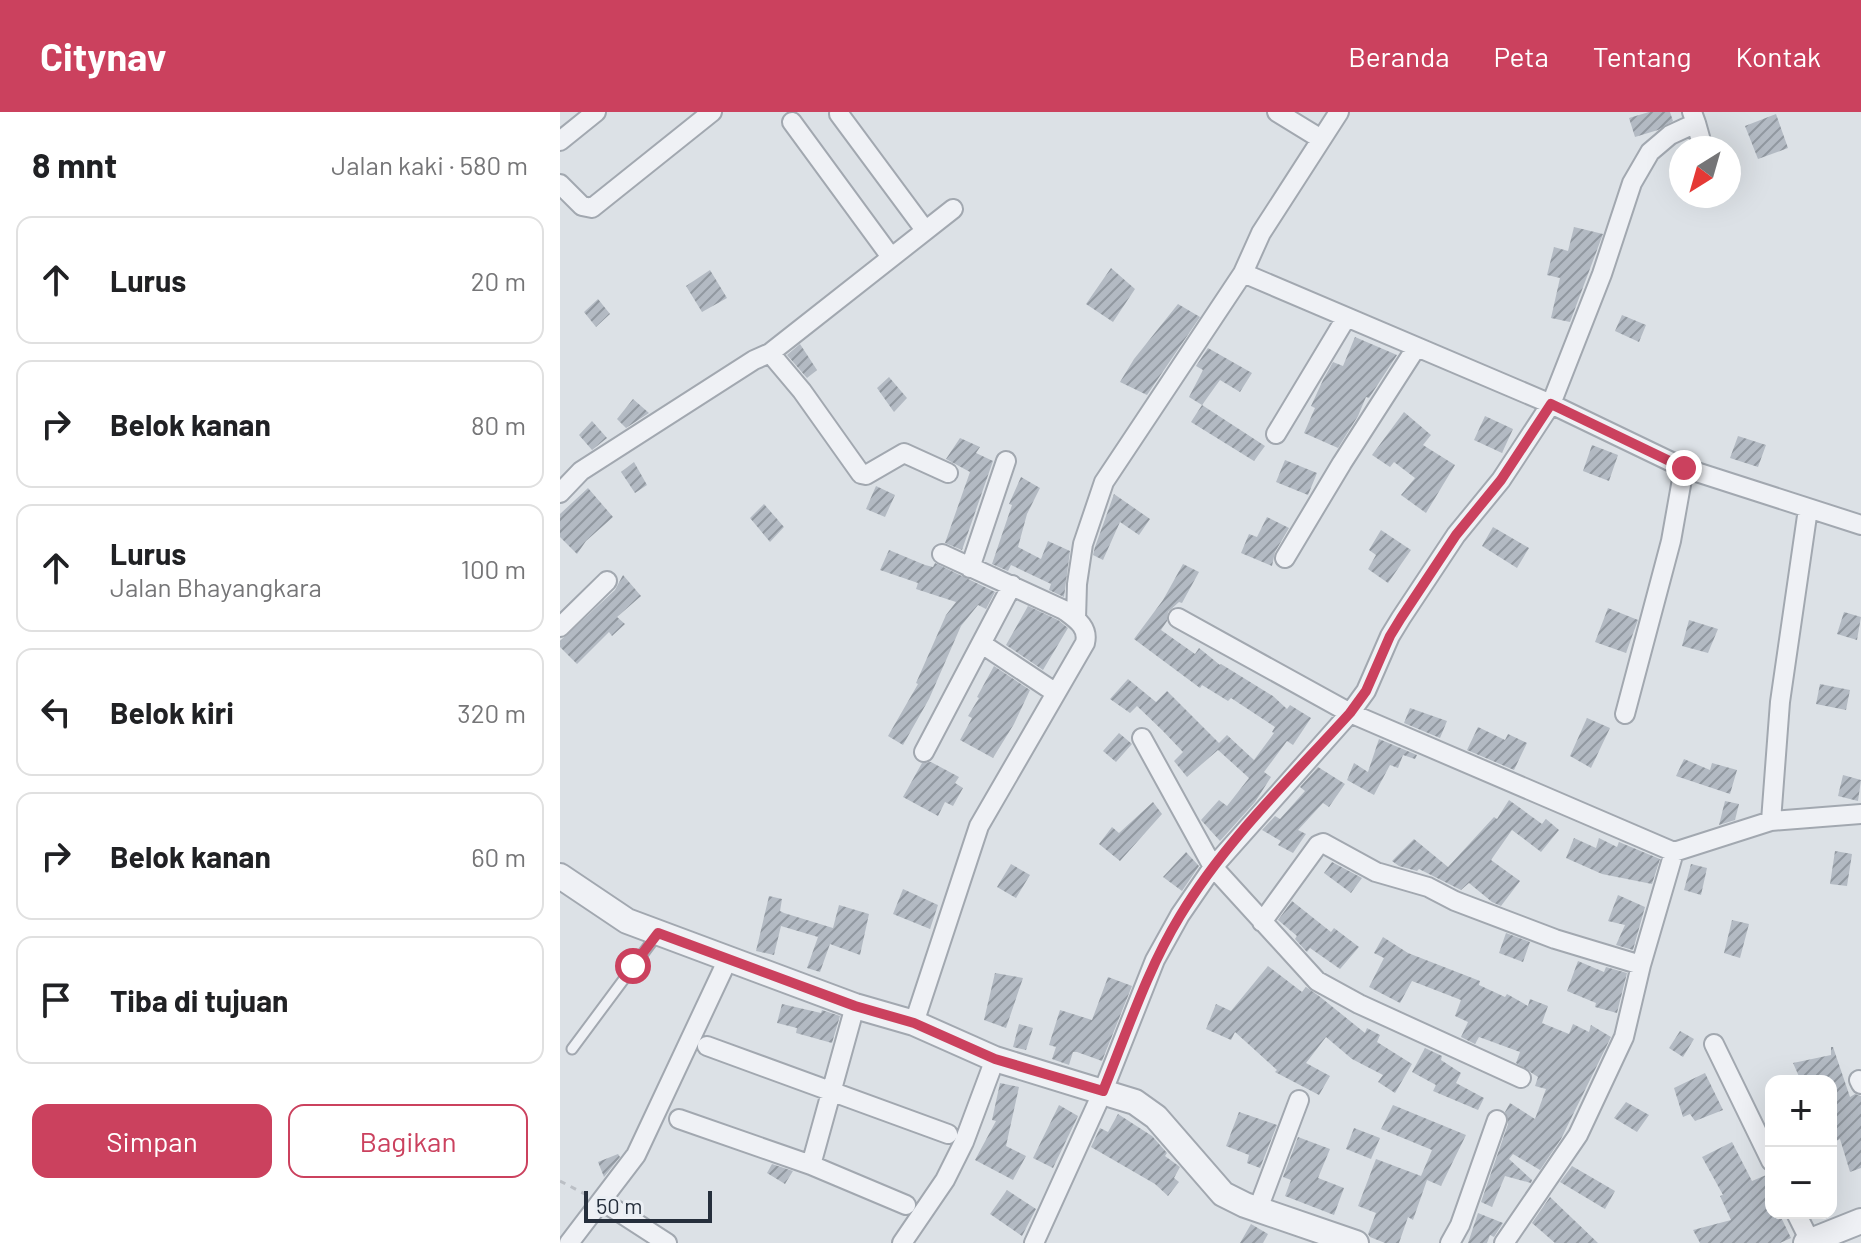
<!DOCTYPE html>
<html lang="id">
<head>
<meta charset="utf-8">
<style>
  :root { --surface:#fff; --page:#f6f6f6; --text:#202124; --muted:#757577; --line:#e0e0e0; --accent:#cb415e }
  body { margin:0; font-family:Barlow,sans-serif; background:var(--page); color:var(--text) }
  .controls { position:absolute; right:24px; bottom:24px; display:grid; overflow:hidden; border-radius:16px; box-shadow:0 8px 32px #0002 }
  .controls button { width:72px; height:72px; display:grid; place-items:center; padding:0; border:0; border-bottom:2px solid var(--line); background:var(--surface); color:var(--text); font:40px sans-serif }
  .compass { position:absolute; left:1109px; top:24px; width:72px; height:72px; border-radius:50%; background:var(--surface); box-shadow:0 8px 32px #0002; rotate:217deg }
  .scale { position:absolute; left:24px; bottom:20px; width:128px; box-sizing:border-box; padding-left:8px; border:4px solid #262f3c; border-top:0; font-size:22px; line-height:28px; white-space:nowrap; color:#262f3c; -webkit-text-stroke:6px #ebeff4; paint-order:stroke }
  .stop { position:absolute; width:24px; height:24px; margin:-18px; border:6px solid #cb415e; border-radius:50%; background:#fff }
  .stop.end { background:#cb415e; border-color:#fff; box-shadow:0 2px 8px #0008 }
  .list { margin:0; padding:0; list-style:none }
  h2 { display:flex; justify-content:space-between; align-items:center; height:104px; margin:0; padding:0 32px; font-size:34px }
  h2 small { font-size:26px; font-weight:400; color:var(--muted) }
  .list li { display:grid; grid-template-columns:52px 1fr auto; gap:24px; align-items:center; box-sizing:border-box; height:128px; margin:0 16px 16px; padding:0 16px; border:2px solid var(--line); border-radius:16px }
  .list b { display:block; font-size:30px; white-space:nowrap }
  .list p { margin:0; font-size:26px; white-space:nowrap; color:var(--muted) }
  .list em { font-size:26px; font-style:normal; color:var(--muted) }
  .actions { display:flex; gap:16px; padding:24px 32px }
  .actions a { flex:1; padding:18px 0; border:2px solid var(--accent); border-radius:16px; text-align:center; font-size:28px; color:var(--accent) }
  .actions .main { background:var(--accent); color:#fff }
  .icon { flex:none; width:44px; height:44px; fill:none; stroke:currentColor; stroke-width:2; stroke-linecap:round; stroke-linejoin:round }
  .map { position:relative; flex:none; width:1301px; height:1131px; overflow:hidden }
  header { display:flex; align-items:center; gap:48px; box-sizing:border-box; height:112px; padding:0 40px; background:var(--accent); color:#fff }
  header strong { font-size:38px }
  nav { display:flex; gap:44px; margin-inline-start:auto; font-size:28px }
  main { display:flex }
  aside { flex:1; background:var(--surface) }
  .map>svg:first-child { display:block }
</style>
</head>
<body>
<header>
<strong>Citynav</strong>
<nav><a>Beranda</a><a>Peta</a><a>Tentang</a><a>Kontak</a></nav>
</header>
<main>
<aside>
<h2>8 mnt<small>Jalan kaki · 580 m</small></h2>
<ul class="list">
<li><svg class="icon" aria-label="ahead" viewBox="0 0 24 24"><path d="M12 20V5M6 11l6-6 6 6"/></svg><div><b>Lurus</b></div><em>20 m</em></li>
<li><svg class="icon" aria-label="right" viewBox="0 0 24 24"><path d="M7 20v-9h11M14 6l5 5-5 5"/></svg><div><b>Belok kanan</b></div><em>80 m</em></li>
<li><svg class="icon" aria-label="ahead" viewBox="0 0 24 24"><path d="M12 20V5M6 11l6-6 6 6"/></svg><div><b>Lurus</b><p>Jalan Bhayangkara</p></div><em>100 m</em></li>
<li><svg class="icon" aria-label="left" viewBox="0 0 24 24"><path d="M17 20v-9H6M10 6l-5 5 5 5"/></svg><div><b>Belok kiri</b></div><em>320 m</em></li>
<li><svg class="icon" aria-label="right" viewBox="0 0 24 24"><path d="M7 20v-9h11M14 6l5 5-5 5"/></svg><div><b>Belok kanan</b></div><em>60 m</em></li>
<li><svg class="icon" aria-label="arrive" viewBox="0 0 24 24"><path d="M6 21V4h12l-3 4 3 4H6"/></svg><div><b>Tiba di tujuan</b></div></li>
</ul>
<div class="actions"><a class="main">Simpan</a><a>Bagikan</a></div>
</aside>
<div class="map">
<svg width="1301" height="1131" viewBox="0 0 1301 1131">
  <defs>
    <pattern id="building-hatch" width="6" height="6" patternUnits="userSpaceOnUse" patternTransform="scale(2)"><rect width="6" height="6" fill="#b3bac3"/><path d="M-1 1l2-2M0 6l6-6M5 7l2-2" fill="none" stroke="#9198a0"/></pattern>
  </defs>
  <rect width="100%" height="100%" fill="#dce1e6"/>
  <path fill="url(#building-hatch)" d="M1089,0H1110L1113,9L1098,18L1075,25L1069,6Z
    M1216,2L1228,36L1198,47L1185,14Z
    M1014,115L1043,122L1010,210L991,206L1000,166L987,163L994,135L1008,139Z
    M551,156L575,177L553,210L526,192Z
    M150,158L167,186L142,200L126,174Z
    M38,187L50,202L36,215L24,200Z
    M618,192L640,205L587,283L560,270L574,247Z
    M1062,203L1086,213L1079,230L1055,219Z
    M795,225L837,243L809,286L806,285L798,304L778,336L744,321L755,296L751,294L763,268L773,250L783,254Z
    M240,232L257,258L247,266L227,243Z
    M648,236L692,261L680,280L660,268L642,293L629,285L643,258L636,254Z
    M329,265L347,286L334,300L317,276Z
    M73,287L89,301L66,316L57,307Z
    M642,293L705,334L694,349L631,310Z
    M844,300L871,323L863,333L895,353L866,401L841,383L855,366L834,350L830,355L812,343Z
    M925,304L953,317L942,341L914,328Z
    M32,309L47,326L32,338L19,323Z
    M1178,324L1206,333L1198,355L1170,346Z
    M400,326L420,335L416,341L433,349L402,438L385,431L410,360L386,347Z
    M1032,333L1058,343L1049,369L1023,359Z
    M725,348L757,361L748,383L716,370Z
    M74,350L87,373L75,381L61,360Z
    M461,365L480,376L467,402L458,435L481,447L488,429L510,439L504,485L489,478L491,472L451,453L448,459L432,452L452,393L449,392Z
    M316,374L335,383L325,405L306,397Z
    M28,376L53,405L26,429L17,442L0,425V402Z
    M554,382L590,407L579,423L560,410L543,448L533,443L535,435Z
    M204,392L224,415L210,430L190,406Z
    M707,405L729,416L715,440L712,454L681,441L689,422L697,425Z
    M933,415L969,436L957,456L922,434Z
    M821,418L851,438L828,471L808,457L816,443L809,438Z
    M329,438L365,453L373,455L375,451L435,480L426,497L418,493L401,514L369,587L343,633L328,624L358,572L356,571L386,503L396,490L356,477L358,471L320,458Z
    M623,452L639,460L622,491L619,490L608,500L607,509L601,518L635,542L639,536L660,553L661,552L713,584L727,597L730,593L751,606L733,633L727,629L704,660L711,665L695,690L660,729L641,708L659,688L667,694L689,666L658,638L627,665L614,649L623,640L602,618L577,594L570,601L550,587L568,567L596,590L607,579L659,631L667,623L694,648L714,621L712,620L715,615L671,586L668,589L642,573L640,576L574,527L603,488Z
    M63,463L81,484L57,505L65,512L52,524L49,520L17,552L0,535V529L55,478Z
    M468,494L498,508L508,516L483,558L446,533Z
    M1048,496L1078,508L1066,541L1035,530Z
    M1284,500L1301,505L1297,528L1277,522Z
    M1129,508L1158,517L1148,541L1122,534Z
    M434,554L470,578L454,612L433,646L400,628L412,606L408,604L419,586L417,585Z
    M1260,572L1290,578L1286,598L1256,592Z
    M850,596L887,609L880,626L844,611Z
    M1027,606L1050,616L1031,656L1010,644Z
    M918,615L945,628L948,622L967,631L954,658L907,638Z
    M559,621L572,632L556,650L543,639Z
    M819,627L857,643L855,647L843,643L838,656L830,653L814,683L787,668L794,651L808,660Z
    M1124,647L1150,658L1152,651L1177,658L1170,682L1116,664Z
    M371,650L399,665L395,671L403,676L393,694L385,690L378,704L343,685L362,651Z
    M758,655L785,672L769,695L763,691L738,718L746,722L733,741L718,733L721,729L702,718L715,704L720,707L745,679L740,675Z
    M1283,663L1301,668L1298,689L1278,684Z
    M949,688L982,712L986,707L999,718L981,740L952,718L931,748L960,769L941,794L932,790L909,771L901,778L859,757L857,759L839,754L832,749L854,727L888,755L934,705L937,707Z
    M1165,689L1179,692L1175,708L1159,713Z
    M593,690L602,702L560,749L539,732L552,715L559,721Z
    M1014,726L1036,736L1039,726L1057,735L1059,730L1100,747L1092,772L1042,762L1006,746Z
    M1275,739L1292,742L1287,774L1270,772Z
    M626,740L639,754L622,779L603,765Z
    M772,750L802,766L791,781L764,761Z
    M451,752L470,763L456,786L437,775Z
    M1131,752L1147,756L1141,783L1124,778Z
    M343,777L378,793L370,817L333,802Z
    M1058,783L1085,795L1073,838L1056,833L1065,813L1048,809Z
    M209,784L222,787L220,799L224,801L273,816L279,793L309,802L300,843L270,832L260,860L247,856L258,825L221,814L214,843L196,839Z
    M732,789L771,820L774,816L799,835L780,857L750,836L747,840L745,838L735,827L737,824L718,808Z
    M1172,808L1189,812L1180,846L1164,841Z
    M946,821L970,830L963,850L939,841Z
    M823,825L848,841L920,869L919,873L945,885L947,882L968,894L970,887L988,894L982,911L1009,922L1013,912L1029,920L1031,913L1051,925L1001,1027L980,1058L953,1042L949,1047L972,1068L971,1071L945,1064L932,1095L921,1090L948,1012L945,1000L950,991L975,1007L986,977L975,974L978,965L956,951L960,940L919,925L915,932L901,925L908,910L895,904L901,888L852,869L840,891L809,875L824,846L814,841Z
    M1018,849L1044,860L1046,855L1067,861L1057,901L1035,895L1036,891L1007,879Z
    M708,854L742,880L746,875L759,884L805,921L807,916L820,923L817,930L852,952L835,981L818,970L823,963L792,947L766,925L746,951L770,964L759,983L715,960L717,958L675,920L671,928L646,917L656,892L671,899Z
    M435,861L463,866L446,916L424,908Z
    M548,865L572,874L542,949L517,940H513L509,953L492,947L496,935L489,933L500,898L532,908Z
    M222,892L261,901L262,898L280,904L272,931L236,921L237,916L217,911Z
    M459,912L473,916L466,938L453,935Z
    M1120,919L1134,927L1123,945L1109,936Z
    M1271,935H1273L1290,985L1295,982L1301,984V1056L1290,1060L1280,1027L1271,1032V969H1241L1233,951L1271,943Z
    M865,936L882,944L881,948L901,961L896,971L924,986L918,998L873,979L876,973L852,960Z
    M1145,961L1163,998L1135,1009L1130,1002L1123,1005L1114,976Z
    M440,971L459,975L446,1034L466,1044L453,1068L415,1048L436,1009L432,1008Z
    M1066,990L1089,1003L1077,1020L1054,1006Z
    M499,993L518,1004L493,1056L473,1046Z
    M833,993L906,1023L881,1074L867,1068L853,1108L848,1105L839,1131H825L810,1125L808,1122L816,1101L798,1094L816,1047L861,1064L872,1038L821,1017Z
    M679,1000L717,1013L700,1056L687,1051L689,1043L666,1034Z
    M558,1002L592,1024L607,1041L605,1044L620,1055L614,1066L619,1070L608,1084L595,1072L531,1035L540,1016L548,1020Z
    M794,1016L820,1026L811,1047L786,1037Z
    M738,1025L770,1037L758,1066L784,1076L774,1103L725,1084L731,1068L723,1065Z
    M1172,1030L1192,1069L1211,1061V1101H1219L1231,1126L1220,1131H1140L1133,1118L1171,1108L1160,1084L1163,1083L1142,1045Z
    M58,1042L60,1045L44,1065L38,1050Z
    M212,1052L233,1059L225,1072L207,1061Z
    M1012,1054L1055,1079L1045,1097L1000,1070Z
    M447,1078L476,1097L462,1124L430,1102Z
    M990,1085L1038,1131H995L972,1111Z
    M918,1101L943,1111L934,1125L930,1123L927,1131H908Z
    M691,1112L708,1122L703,1131H680Z"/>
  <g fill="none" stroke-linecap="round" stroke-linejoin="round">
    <g stroke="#a2a8b0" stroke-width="13">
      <path id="service" d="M12,937L96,824"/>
    </g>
    <g stroke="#a2a8b0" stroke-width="22">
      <path id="minor" d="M717,0L761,27
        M279,2L365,118
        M232,10L331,145
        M1136,11L1143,36
        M0,29L36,0
        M0,72L22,94L32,96L152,0
        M683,161L701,121L779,0
        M210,241L393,97
        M716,322L786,206
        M0,381L21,359L194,248L210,241L242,279L301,362L306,363L344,341L388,361
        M725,446L782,351L856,236
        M410,456L446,349
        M618,506L790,601L1114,740L1211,709L1301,702
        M516,507L517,472L523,432L544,370L683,161L991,292L1124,356L1301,413
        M0,515L47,469
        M422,532L496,581
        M1065,602L1111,429L1124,356
        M582,626L653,755L757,869L799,892L961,966
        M364,640L452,473
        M1211,709L1220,590L1248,397
        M702,810L758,733L763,731L816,760L868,775L895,789L995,827L1081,853
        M354,911L419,714L525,531C529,515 516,507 504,498L382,442
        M1154,932L1211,1049
        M147,934L388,1022
        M1299,968L1301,972
        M119,1007L251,1053L295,894
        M251,1053L346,1093
        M42,1089L107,1131
        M698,1097L739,988
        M1236,1101L1250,1129
        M9,1131L76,1043L168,847
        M342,1131L385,1068L404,1030L435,947
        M474,1131L543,979L595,848L620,803L653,755L790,601L806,579L830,524L841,506L896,423L941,368L991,292L1042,162L1072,71L1090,40L1110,23L1136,11L1132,0
        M890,1131L900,1113L937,1008
        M944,1131L1018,1023L1064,925L1081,853L1114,740"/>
    </g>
    <g stroke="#a2a8b0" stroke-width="28">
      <path id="tertiary" d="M0,764L67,809L295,894L354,911L435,947L575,990L596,1005L663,1082L685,1093L796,1131
        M1246,1131L1301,1109"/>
    </g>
    <path stroke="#bbbfc5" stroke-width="3" stroke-dasharray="6 6" stroke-linecap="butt" d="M0,1069L25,1082"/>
    <use href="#service" stroke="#eff1f5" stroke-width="9"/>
    <use href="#minor" stroke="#eff1f5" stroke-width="18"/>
    <use href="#tertiary" stroke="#eff1f5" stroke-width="24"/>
  </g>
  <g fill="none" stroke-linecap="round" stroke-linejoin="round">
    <path stroke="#cb415e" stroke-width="10" d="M73,854L98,821L295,894L354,911L435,947L543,979C567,920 587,858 620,804C665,729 731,666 790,601L806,579L830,524L841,506L896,423L941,368L991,292L1124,356"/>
  </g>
</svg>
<div class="controls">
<button>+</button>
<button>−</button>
</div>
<svg class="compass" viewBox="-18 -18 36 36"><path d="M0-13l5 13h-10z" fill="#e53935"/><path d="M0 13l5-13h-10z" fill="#757577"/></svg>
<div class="scale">50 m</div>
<div class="stop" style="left:73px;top:854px"></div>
<div class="stop end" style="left:1124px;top:356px"></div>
</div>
</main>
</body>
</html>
